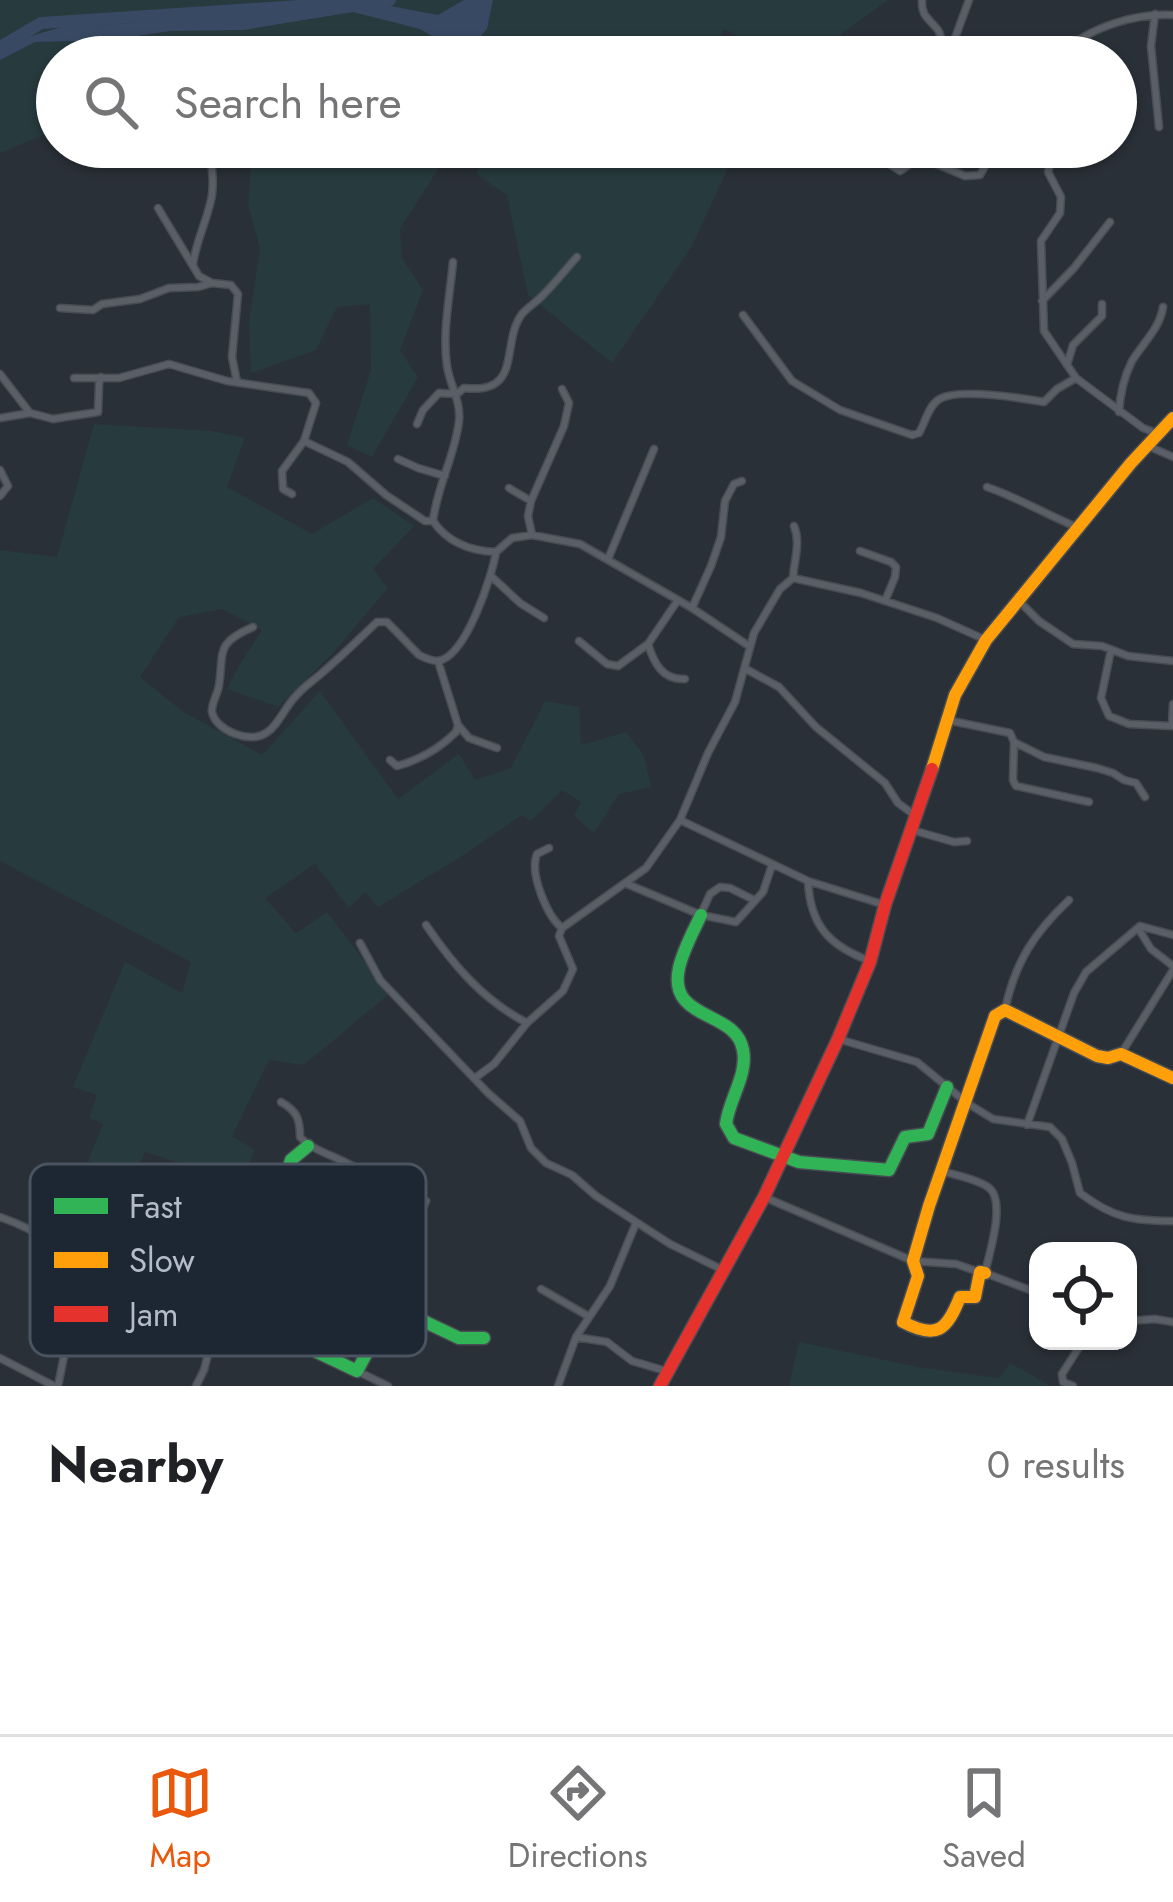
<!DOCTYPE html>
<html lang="en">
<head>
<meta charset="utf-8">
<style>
  :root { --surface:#fff; --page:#f2f2f2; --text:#202124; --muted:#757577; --line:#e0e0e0; --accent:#ea580c }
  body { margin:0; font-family:Jost,sans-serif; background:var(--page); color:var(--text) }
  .controls { position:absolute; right:36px; bottom:36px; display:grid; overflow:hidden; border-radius:24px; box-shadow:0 3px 9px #0004 }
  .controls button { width:108px; height:108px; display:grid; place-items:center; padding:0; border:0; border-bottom:3px solid var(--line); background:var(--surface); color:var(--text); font:60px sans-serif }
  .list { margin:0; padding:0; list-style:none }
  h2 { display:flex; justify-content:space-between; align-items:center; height:156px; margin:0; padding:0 48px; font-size:51px }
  h2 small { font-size:39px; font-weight:400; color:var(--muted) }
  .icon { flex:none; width:66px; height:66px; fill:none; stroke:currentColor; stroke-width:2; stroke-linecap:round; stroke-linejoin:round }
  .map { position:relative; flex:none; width:1173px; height:1386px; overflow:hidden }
  .search { position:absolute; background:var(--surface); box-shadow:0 3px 9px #0004; left:36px; right:36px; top:36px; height:132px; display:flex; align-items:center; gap:30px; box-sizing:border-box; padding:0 42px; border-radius:66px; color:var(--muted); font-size:45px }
  .sheet { height:348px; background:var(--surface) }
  nav { display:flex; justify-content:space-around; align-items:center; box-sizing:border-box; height:168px; border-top:3px solid var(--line); background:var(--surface); font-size:33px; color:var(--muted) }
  nav a { display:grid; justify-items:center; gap:6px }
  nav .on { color:var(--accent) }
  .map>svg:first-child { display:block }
</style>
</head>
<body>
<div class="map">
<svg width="1173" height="1386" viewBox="0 0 1173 1386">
  <rect width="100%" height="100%" fill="#2a3038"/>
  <path fill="#273a3e" d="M0,0H888L825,46L819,57H759L750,42L724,29L711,57H57V129L0,153Z
    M253,147H452L400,229L402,258L423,290L400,350L418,377L372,457L347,445L371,370L370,304L337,307L316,350L251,373L249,323L260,248L248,204Z
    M489,147H728L733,157L692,246L612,363L528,295L507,195L476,174Z
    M94,424L212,431L245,438L227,487L312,534L373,498L414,526L373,569L388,588L333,653L278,707L227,689L241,662L262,630L222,609L179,617L140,677L182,711L262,755L320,691L398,799L459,754L475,780L511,768L545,701L579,707L581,745L626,732L644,756L651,787L619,794L594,833L574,816L581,802L562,790L531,821L522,815L459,858L378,907L365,892L349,908L315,864L265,898L296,933L327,912L389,994L304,1065L269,1060L232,1136L255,1150L226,1218L198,1208L209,1172L145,1152L133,1178L88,1161L103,1124L89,1118L97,1095L73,1087L125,962L182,993L191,962L0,861V550L57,557Z
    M799,1342L923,1368L999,1378L1010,1363L1051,1386H789Z"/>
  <path fill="#384963" d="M358,0L438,15L464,0H493L487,29L473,45L453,48L420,29L353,12L244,30L170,31L111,40L35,42L0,60V45L65,26L132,23L229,11L325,6Z"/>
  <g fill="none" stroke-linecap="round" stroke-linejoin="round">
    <path stroke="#384963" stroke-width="12" d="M0,47L41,23L390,0"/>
    <g stroke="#484c53" stroke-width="9">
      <path id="street" d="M922,0C921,17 929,18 938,30C943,37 941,48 942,57
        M1155,14L1151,46L1159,127
        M1063,53C1089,27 1136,13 1173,15
        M948,57L969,0
        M916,147L920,157L965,176L980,175L996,147
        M1036,147L1046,151L1051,161L1048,172L1061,197L1060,213L1041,241L1044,331L1076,378L1143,428L1159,434
        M880,158L900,171L920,157
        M158,208L199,276L212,283L231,285L238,294L232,357L237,382
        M193,264C196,242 205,225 210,204C215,187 212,169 210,152
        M1042,301L1074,268L1110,222
        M60,308L93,310L102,304L140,299L169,288L198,287L212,283
        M743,315L792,381L840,410L912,435L919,433C925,423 928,407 938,400C956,387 1021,398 1044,402L1057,389L1076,378
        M1067,365L1073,345L1102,316V304
        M0,374L30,413L53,419L98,412L99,384L101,377
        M74,378H119L169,364L227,381L309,393L316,403L304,441L282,471L283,489L292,494
        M1119,412C1120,394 1124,377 1132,361C1143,343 1160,328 1163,307
        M0,418L30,413
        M417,424L423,410L439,393L457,394L464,388C524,395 500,343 522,314C528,307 538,301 544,294C556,282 566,269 577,257
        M304,441L348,462L386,495L425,521H433C448,543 470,551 496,552L512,538L532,535L580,544L692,608L749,646
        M1148,446L1173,457
        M398,459L418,468L445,476
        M0,470L8,486L0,496
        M987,487C1019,498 1047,515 1079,528
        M509,488L531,501L528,516L532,535
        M531,501L564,426L569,403L562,389
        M433,521C437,486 455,456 459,421C461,400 450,386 447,366C442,333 450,295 453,262
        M860,551L891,562L896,567L895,577L885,601
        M608,559L654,449
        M492,577L520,603L544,618
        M793,578L861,593L937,618L986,640
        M1019,601L1039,621L1073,644L1102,646L1128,656L1173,661
        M692,608L711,566L721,537L725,501L734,484L742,481
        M253,627C215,643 224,652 219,685C218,694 211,703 212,712C216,731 250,744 266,733C278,726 285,707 295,697C303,687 313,681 323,672C342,656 359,639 377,622H387L419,655C425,658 431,661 438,661C466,657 492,576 496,552
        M579,641L607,664L618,666L648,644L678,600
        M648,644C654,663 662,680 685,679
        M1111,650L1101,698L1109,716L1129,724L1172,726L1173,704
        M746,669L779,687L816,727L885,783L898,803L917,817
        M947,720L1010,733L1014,742L1013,780L1016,786L1089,802
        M458,725L469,738L497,748
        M1014,742L1044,757L1097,768L1113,773L1124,780L1136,783L1145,797
        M390,760L397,766C419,760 439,749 456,732L458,725L438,661
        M680,820L808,881L885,905
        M912,830L954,842L967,841
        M808,881C810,925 829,946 870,961
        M627,884L701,915L736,922L763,892L772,865
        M701,914L710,894L720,887L730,888L754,900
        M426,925C454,966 483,1000 527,1023
        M562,928L646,868L680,820L708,753L735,702L754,633L780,589L793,578C794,560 801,543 794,526
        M1138,928L1151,949L1173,966
        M360,943L380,980L488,1093L520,1121L531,1148L546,1163L572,1175L596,1196L670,1244L723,1270
        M1005,1010C1015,962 1034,933 1069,900
        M838,1039L917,1062L967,1103L993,1119L1050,1127L1062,1139L1072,1163L1080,1193C1113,1218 1133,1221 1173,1221
        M1121,1054L1173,970
        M475,1078L494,1064L527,1023L563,991L573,969L559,936L562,928C547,916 529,873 537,854L549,848
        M281,1102C297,1111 300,1119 300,1137C316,1154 344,1157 365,1174L339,1230L296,1342
        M1027,1125L1074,993L1086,972L1140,926L1173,935
        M941,1171C955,1175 976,1179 988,1187C1007,1200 989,1254 985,1273L1038,1293
        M365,1174L392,1178L426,1201C410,1237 396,1268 398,1309
        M764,1197L913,1261L956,1264L979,1272
        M0,1217C31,1228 78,1250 78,1286L58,1386
        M541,1289L588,1316
        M1128,1321L1155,1319L1173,1322
        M576,1337L607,1342L632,1361L666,1371
        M0,1358L54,1386
        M359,1372L388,1386
        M196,1386L204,1370L218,1315
        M558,1386L576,1337L610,1286L636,1223
        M1073,1386L1063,1382L1062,1374L1083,1341"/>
    </g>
    <g stroke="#484c53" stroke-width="15">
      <path id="fast" d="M701,915C693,932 683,950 679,968C667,1022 736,1009 743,1050C748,1075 729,1099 726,1124L734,1138L799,1162L889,1170L905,1137L928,1134L947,1087
        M308,1146L291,1160L270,1230L262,1240L208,1230L192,1231L175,1259L170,1291L184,1301L296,1342L357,1371L384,1321L398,1309L459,1338H484"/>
    </g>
    <g stroke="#484c53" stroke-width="15">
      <path id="slow" d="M932,769L955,695L986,640L1131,463L1173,418
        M985,1273L980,1272L975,1297H960C947,1330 937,1340 903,1322L918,1276L913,1261L929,1206L995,1016L1005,1010L1097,1056L1108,1058L1121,1054L1173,1078"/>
    </g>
    <g stroke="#484c53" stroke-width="15">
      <path id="jam" d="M660,1386L764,1197L838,1039L870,962L885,905L932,769"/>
    </g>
    <use href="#street" stroke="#5a5e66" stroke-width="6"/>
    <use href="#fast" stroke="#30b455" stroke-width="12"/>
    <use href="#slow" stroke="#ff9f0a" stroke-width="12"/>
    <use href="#jam" stroke="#e5322d" stroke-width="12"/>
  </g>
  <rect x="30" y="1164" width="396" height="192" rx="18" fill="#1d2633" stroke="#4a5360" stroke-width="3"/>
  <rect x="54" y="1198" width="54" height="16" fill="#30b455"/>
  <rect x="54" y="1252" width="54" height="16" fill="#ff9f0a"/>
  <rect x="54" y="1306" width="54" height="16" fill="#e5322d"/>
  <g font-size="33" fill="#b4bcc9">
    <text x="129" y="1218">Fast</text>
    <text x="129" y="1272">Slow</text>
    <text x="129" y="1326">Jam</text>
  </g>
</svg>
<div class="controls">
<button><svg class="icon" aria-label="locate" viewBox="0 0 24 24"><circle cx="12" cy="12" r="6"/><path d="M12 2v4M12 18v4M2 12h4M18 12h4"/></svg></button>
</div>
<div class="search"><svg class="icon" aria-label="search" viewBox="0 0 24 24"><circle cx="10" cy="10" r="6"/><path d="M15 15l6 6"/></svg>Search here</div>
</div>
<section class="sheet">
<h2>Nearby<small>0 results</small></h2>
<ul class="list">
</ul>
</section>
<nav>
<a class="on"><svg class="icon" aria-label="map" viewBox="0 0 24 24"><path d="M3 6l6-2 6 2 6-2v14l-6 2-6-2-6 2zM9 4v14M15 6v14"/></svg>Map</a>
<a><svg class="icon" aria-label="directions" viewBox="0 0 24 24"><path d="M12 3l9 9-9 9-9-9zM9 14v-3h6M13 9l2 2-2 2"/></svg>Directions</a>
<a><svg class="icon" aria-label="saved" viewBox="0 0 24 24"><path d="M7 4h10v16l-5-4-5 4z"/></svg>Saved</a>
</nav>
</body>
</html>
